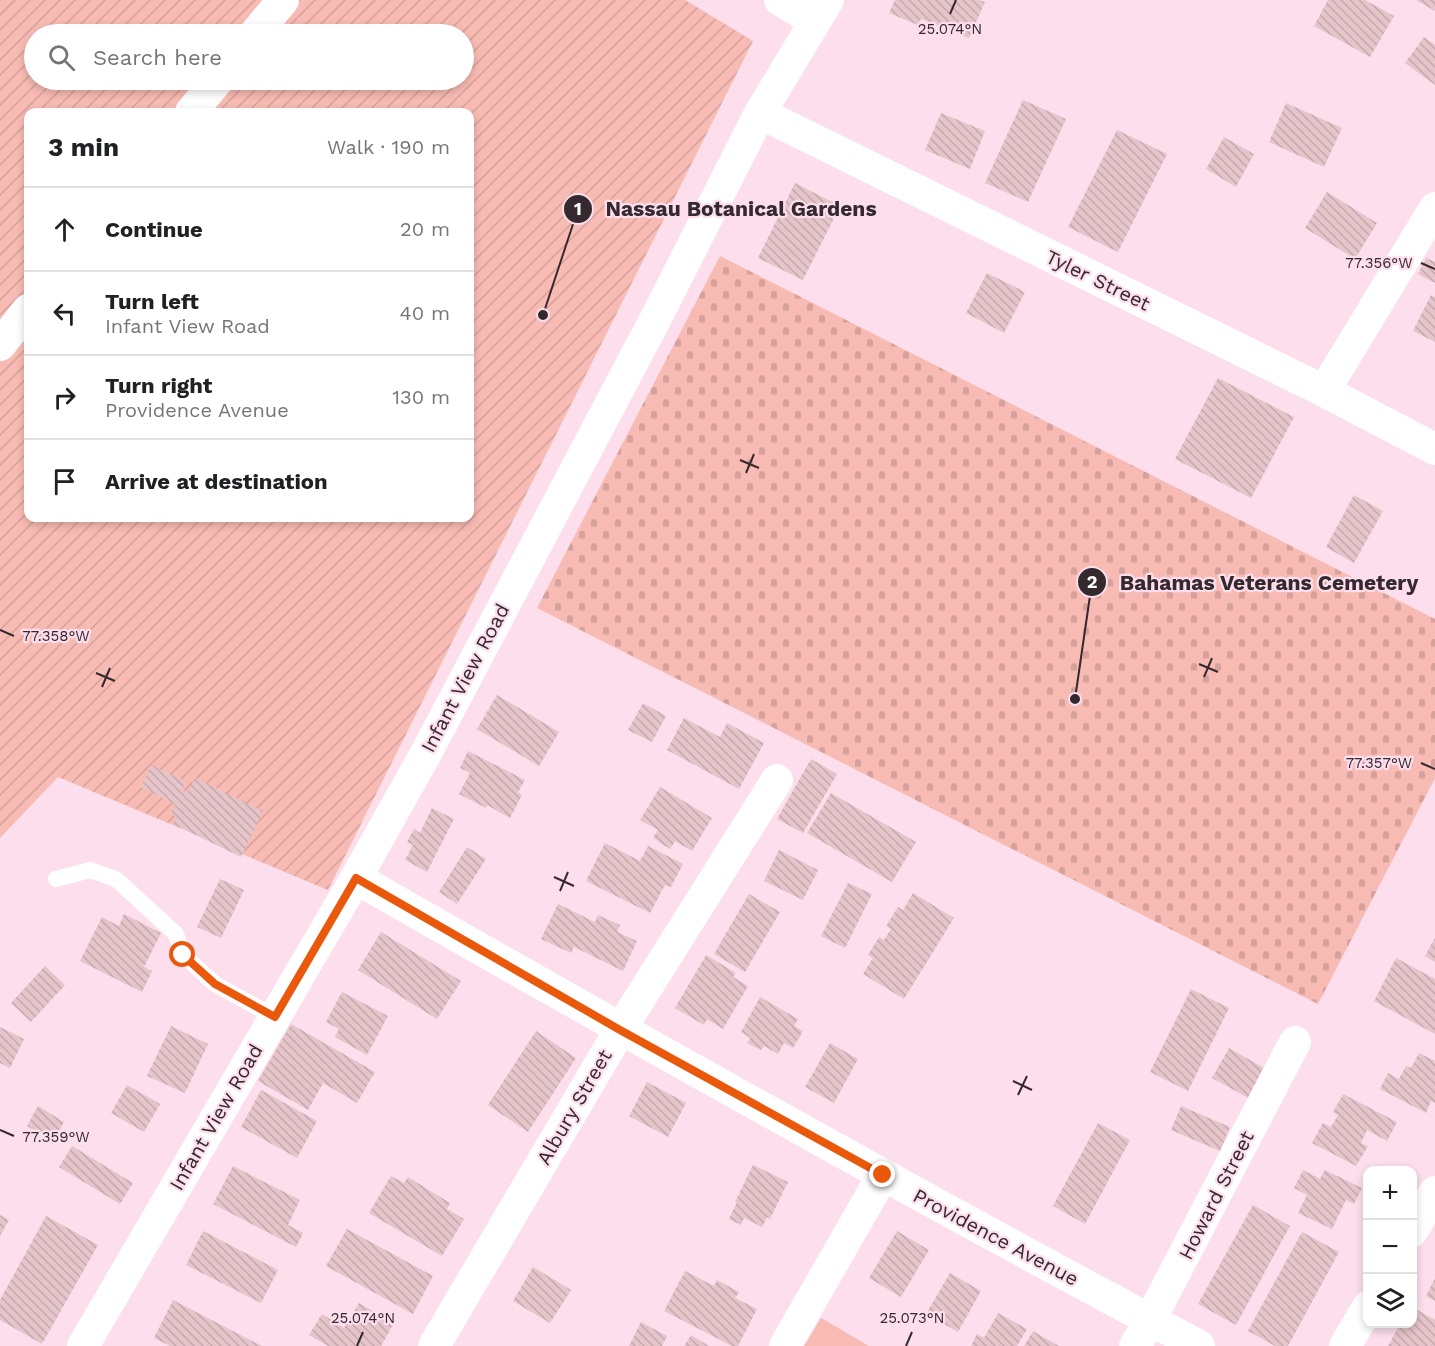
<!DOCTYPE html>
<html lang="en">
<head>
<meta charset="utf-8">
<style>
  :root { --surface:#fff; --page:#f6f6f6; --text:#202124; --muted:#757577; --line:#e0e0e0 }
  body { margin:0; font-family:"Work Sans",sans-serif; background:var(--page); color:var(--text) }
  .controls { position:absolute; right:18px; bottom:18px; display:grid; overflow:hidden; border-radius:12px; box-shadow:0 3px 9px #0003 }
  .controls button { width:54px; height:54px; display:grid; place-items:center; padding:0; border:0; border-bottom:2px solid var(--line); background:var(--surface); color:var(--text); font:30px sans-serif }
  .stop { position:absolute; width:18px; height:18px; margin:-14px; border:4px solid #ea580c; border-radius:50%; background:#fff }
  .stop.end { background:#ea580c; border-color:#fff; box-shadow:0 2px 6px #0008 }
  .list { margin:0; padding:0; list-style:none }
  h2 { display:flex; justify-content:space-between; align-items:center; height:78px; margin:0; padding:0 24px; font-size:26px }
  h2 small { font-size:20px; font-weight:400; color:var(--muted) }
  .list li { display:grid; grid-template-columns:39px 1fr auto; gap:18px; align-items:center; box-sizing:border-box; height:84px; padding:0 24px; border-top:2px solid var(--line) }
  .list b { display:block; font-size:22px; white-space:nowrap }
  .list p { margin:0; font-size:20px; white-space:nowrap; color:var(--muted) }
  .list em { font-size:20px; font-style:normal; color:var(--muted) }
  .icon { flex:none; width:33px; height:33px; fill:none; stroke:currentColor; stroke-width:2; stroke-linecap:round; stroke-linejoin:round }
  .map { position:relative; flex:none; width:1435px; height:1346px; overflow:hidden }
  .search { position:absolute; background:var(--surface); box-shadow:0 3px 9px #0003; left:24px; top:24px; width:450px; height:66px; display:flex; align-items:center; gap:15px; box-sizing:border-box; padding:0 21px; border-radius:33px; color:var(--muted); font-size:22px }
  .panel { position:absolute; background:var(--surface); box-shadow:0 3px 9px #0003; left:24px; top:108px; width:450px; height:414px; border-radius:12px }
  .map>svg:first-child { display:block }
</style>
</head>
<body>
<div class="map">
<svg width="1435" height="1346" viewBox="0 0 1435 1346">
  <defs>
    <pattern id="cemetery-stones" width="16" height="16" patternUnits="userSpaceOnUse" patternTransform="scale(1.5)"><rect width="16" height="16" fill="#f8bbb3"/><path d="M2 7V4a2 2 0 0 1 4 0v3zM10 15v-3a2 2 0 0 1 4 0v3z" fill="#d5a19a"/></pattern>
    <pattern id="garden-furrows" width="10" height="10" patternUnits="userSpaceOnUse" patternTransform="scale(1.5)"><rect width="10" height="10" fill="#f8bbb3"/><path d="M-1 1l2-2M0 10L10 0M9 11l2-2" fill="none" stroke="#d5a19a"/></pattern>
    <pattern id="building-back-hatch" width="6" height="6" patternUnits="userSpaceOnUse" patternTransform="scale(1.5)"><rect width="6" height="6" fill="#e5c4ca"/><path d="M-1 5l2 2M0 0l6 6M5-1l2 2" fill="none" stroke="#c5a8ae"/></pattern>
  </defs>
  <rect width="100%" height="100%" fill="#fcdeed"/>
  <path fill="#f8bbb3" d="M821,1318L869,1346H804Z"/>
  <path fill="url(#cemetery-stones)" d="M720,256L1435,619V778L1318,1004L537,608Z"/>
  <path fill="url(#garden-furrows)" fill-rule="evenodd" d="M0,0H685L753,41L328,890L58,777L0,838ZM34,34H464V80H34ZM28,112H470V518H28Z"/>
  <path fill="url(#building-back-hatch)" d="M895,0H979L985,2L969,38L921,19L918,25L889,13Z
    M1328,0H1365L1394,16L1370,57L1314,26Z
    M1416,0H1435V11Z
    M1424,37L1435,45V85L1405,63Z
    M1023,100L1066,119L1028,202L985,183Z
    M1286,103L1342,128L1324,167L1269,142Z
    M941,113L985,131L970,169L925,150Z
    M1117,130L1167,154L1118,252L1068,227Z
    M1224,137L1254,154L1236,187L1206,169Z
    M795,183L840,206L803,280L758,258Z
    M1327,192L1377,223L1355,259L1305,228Z
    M1426,258L1435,262V283L1418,274Z
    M987,273L1025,292L1004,333L966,313Z
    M1431,295L1435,297V342L1413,331Z
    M1218,378L1294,417L1251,498L1175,459Z
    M1354,495L1383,511L1354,563L1326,547Z
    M497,695L559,732L539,766L477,729Z
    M643,703L666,716L652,742L628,730Z
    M684,718L720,737L727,723L764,743L739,789L667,750Z
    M468,751L525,780L518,792L522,795L510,818L487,805L486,808L459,794L470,773L460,768Z
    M811,759L837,774L803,833L777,819Z
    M152,765L186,782L182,790L188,792L195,778L263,811L241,857L173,824L176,817L170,814L175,804L141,787Z
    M660,787L712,818L692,851L675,841L670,849L653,838L658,830L640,820Z
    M831,793L916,842L892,882L807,833Z
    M432,808L454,819L427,872L405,860L413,845L407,842L414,829L420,833Z
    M605,843L640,861L648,846L683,864L671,887L665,885L650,913L586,881Z
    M467,847L486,859L457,904L439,892Z
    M779,850L818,870L803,900L764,881Z
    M220,879L244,890L221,938L197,927Z
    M848,883L872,894L845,948L821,936Z
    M913,893L954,918L904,999L863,974L873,958L868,955L879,937L884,940L891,929L886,926L898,907L903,910Z
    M749,894L780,912L745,972L714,954Z
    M558,904L595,922L598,915L620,925L617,932L637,941L623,971L574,947L571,953L541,939Z
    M124,914L161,933L144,967L152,971L142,992L80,961L102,917L119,926Z
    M381,932L461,981L437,1019L358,970Z
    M1435,938V962L1425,956Z
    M706,955L736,973L733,977L748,986L723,1029L707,1019L704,1025L675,1008Z
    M1396,958L1435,979V1034L1374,1001Z
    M45,966L65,985L31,1022L11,1003Z
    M1191,989L1229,1008L1188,1091L1150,1072Z
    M342,992L388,1016L367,1055L335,1037L339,1029L326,1022Z
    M760,997L798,1019L794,1026L803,1031L793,1048L784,1043L778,1054L764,1046L761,1050L747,1043L750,1038L741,1032Z
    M291,1024L375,1072L357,1103L323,1083L308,1110L258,1081Z
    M171,1026L208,1044L185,1093L147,1076Z
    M0,1027L24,1039L10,1068L0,1063Z
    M536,1031L576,1058L528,1132L488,1105Z
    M830,1043L858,1059L834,1103L805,1087Z
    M1229,1048L1269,1071L1252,1100L1212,1078Z
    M1419,1053L1435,1061V1103L1431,1101L1426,1113L1380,1089L1388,1073L1399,1079L1406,1066L1411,1068Z
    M647,1082L686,1103L668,1137L629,1116Z
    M127,1085L160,1104L144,1132L111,1113Z
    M261,1090L317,1121L297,1158L241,1127Z
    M1343,1094L1397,1122L1387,1141L1367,1130L1361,1143L1368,1146L1356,1166L1312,1143L1323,1123L1331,1127L1338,1115L1333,1112Z
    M38,1106L64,1122L53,1142L27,1126Z
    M1181,1106L1230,1127L1220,1151L1171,1130Z
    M1098,1123L1130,1140L1085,1224L1053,1206Z
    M72,1146L133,1183L120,1204L59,1167Z
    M753,1165L788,1182L770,1219L767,1217L762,1227L744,1218L741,1225L729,1219L737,1202H735Z
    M233,1166L300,1200L288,1225L303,1233L296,1247L213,1204Z
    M1303,1170L1320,1179L1325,1170L1362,1188L1354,1204L1346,1200L1332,1229L1298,1213L1307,1195L1294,1188Z
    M391,1176L404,1183L408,1177L450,1203L447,1209L464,1219L442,1256L369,1213Z
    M1253,1205L1290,1226L1236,1325L1198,1304Z
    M0,1215L9,1220L0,1236Z
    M46,1216L98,1245L42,1344L0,1320V1300Z
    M347,1229L433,1276L413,1314L326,1266Z
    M203,1231L278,1270L261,1303L186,1265Z
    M897,1231L929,1250L901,1297L869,1278Z
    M1302,1232L1339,1252L1288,1346H1275L1248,1331Z
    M533,1267L571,1290L550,1323L513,1301Z
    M685,1271L714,1286L717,1280L739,1292L735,1298L757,1309L738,1346H732L664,1311Z
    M950,1273L981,1291L958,1332L926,1314Z
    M1435,1278V1301L1426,1296Z
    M173,1300L262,1346H170L154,1338Z
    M359,1303L394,1323L381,1346H328L309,1335L322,1314L344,1328Z
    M1412,1307L1435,1320V1346H1388L1400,1324H1412Z
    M998,1313L1027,1329L1017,1346H971L977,1334L984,1338Z
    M641,1322L667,1336L662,1346H629Z
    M1033,1331L1059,1346H1024Z
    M691,1335L709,1346H684Z"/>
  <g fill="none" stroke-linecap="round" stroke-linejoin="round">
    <path stroke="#fff" stroke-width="16" d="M56,879L90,870L116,879L176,934L183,955L215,984L275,1017"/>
    <path stroke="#fff" stroke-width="32" d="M780,0L815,20
      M255,34L283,0
      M191,112L218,80
      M760,113L1324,391L1435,449
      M0,345L28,310
      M1324,391L1435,208
      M356,878C635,1038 915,1195 1199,1346
      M1412,1231L1435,1192
      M83,1346L356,878L425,755L657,316L760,113L828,0
      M434,1346L620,1030L777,780
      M785,1346L883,1175
      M1135,1346L1150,1320L1295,1042
      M1345,1346L1368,1307"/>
  </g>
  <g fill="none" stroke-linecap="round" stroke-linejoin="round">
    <path stroke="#ea580c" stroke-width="8" d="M183,955L215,984L275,1017L356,878L620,1030L883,1175"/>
  </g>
  <path fill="none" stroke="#34292f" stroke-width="2" d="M950,14L956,0M1421,263L1435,269M740,460L759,468M746,473L754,454M0,630L14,636M1199,664L1218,672M96,673L115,681M1204,677L1212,658M102,687L110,668M1421,763L1435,769M554,877L574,886M560,891L568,872M1013,1081L1032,1090M1018,1095L1027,1076M0,1130L14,1136M357,1346L363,1332M906,1346L912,1332"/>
  <g text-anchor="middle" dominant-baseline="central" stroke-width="4.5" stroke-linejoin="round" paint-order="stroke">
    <g font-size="20" fill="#34292f" stroke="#fcdeed">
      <text transform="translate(1098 280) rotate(26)">Tyler Street</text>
      <text transform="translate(465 678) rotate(-62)">Infant View Road</text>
      <text transform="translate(574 1107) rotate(-60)">Albury Street</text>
      <text transform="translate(216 1117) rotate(-60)">Infant View Road</text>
      <text transform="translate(1216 1195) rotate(-63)">Howard Street</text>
      <text transform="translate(996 1237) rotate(28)">Providence Avenue</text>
    </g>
  </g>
  <g font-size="15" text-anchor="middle" fill="#34292f" stroke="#fcdeed" stroke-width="4.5" stroke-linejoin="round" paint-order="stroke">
    <text x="950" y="34">25.074°N</text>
    <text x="1379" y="268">77.356°W</text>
    <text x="56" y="641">77.358°W</text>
    <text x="1379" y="768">77.357°W</text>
    <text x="56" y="1142">77.359°W</text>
    <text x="363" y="1323">25.074°N</text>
    <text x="912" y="1323">25.073°N</text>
  </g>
  <path fill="none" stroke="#34292f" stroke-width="2" d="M543 315L578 209M1075 699L1092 582"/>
  <g fill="#34292f" stroke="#fcdeed" stroke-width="2">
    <circle cx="543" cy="315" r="6"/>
    <circle cx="1075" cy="699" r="6"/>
    <circle cx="578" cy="209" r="15"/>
    <circle cx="1092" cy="582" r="15"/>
  </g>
  <g font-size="18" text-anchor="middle" font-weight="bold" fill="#fff">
    <text x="578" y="215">1</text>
    <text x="1092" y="588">2</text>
  </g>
  <g font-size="21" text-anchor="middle" font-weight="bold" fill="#34292f" stroke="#fcdeed" stroke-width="4.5" stroke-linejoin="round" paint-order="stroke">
    <text x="741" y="216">Nassau Botanical Gardens</text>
    <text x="1269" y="590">Bahamas Veterans Cemetery</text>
  </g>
</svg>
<div class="controls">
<button>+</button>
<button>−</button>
<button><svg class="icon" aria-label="layers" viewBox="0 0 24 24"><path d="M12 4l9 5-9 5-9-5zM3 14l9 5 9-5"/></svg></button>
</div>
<div class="stop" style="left:183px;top:955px"></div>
<div class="stop end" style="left:883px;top:1175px"></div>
<div class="search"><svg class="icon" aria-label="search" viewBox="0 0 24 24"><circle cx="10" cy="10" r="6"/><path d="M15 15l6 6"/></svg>Search here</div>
<section class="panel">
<h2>3 min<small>Walk · 190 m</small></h2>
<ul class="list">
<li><svg class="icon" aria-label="ahead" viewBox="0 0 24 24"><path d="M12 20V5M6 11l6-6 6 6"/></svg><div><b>Continue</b></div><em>20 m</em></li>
<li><svg class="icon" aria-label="left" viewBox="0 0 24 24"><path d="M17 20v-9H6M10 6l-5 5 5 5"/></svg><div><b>Turn left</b><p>Infant View Road</p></div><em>40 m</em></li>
<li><svg class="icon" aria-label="right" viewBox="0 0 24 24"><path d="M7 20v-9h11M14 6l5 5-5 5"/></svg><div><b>Turn right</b><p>Providence Avenue</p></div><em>130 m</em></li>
<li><svg class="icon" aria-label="arrive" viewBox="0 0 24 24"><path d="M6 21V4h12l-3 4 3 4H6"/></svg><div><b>Arrive at destination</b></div></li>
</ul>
</section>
</div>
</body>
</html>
